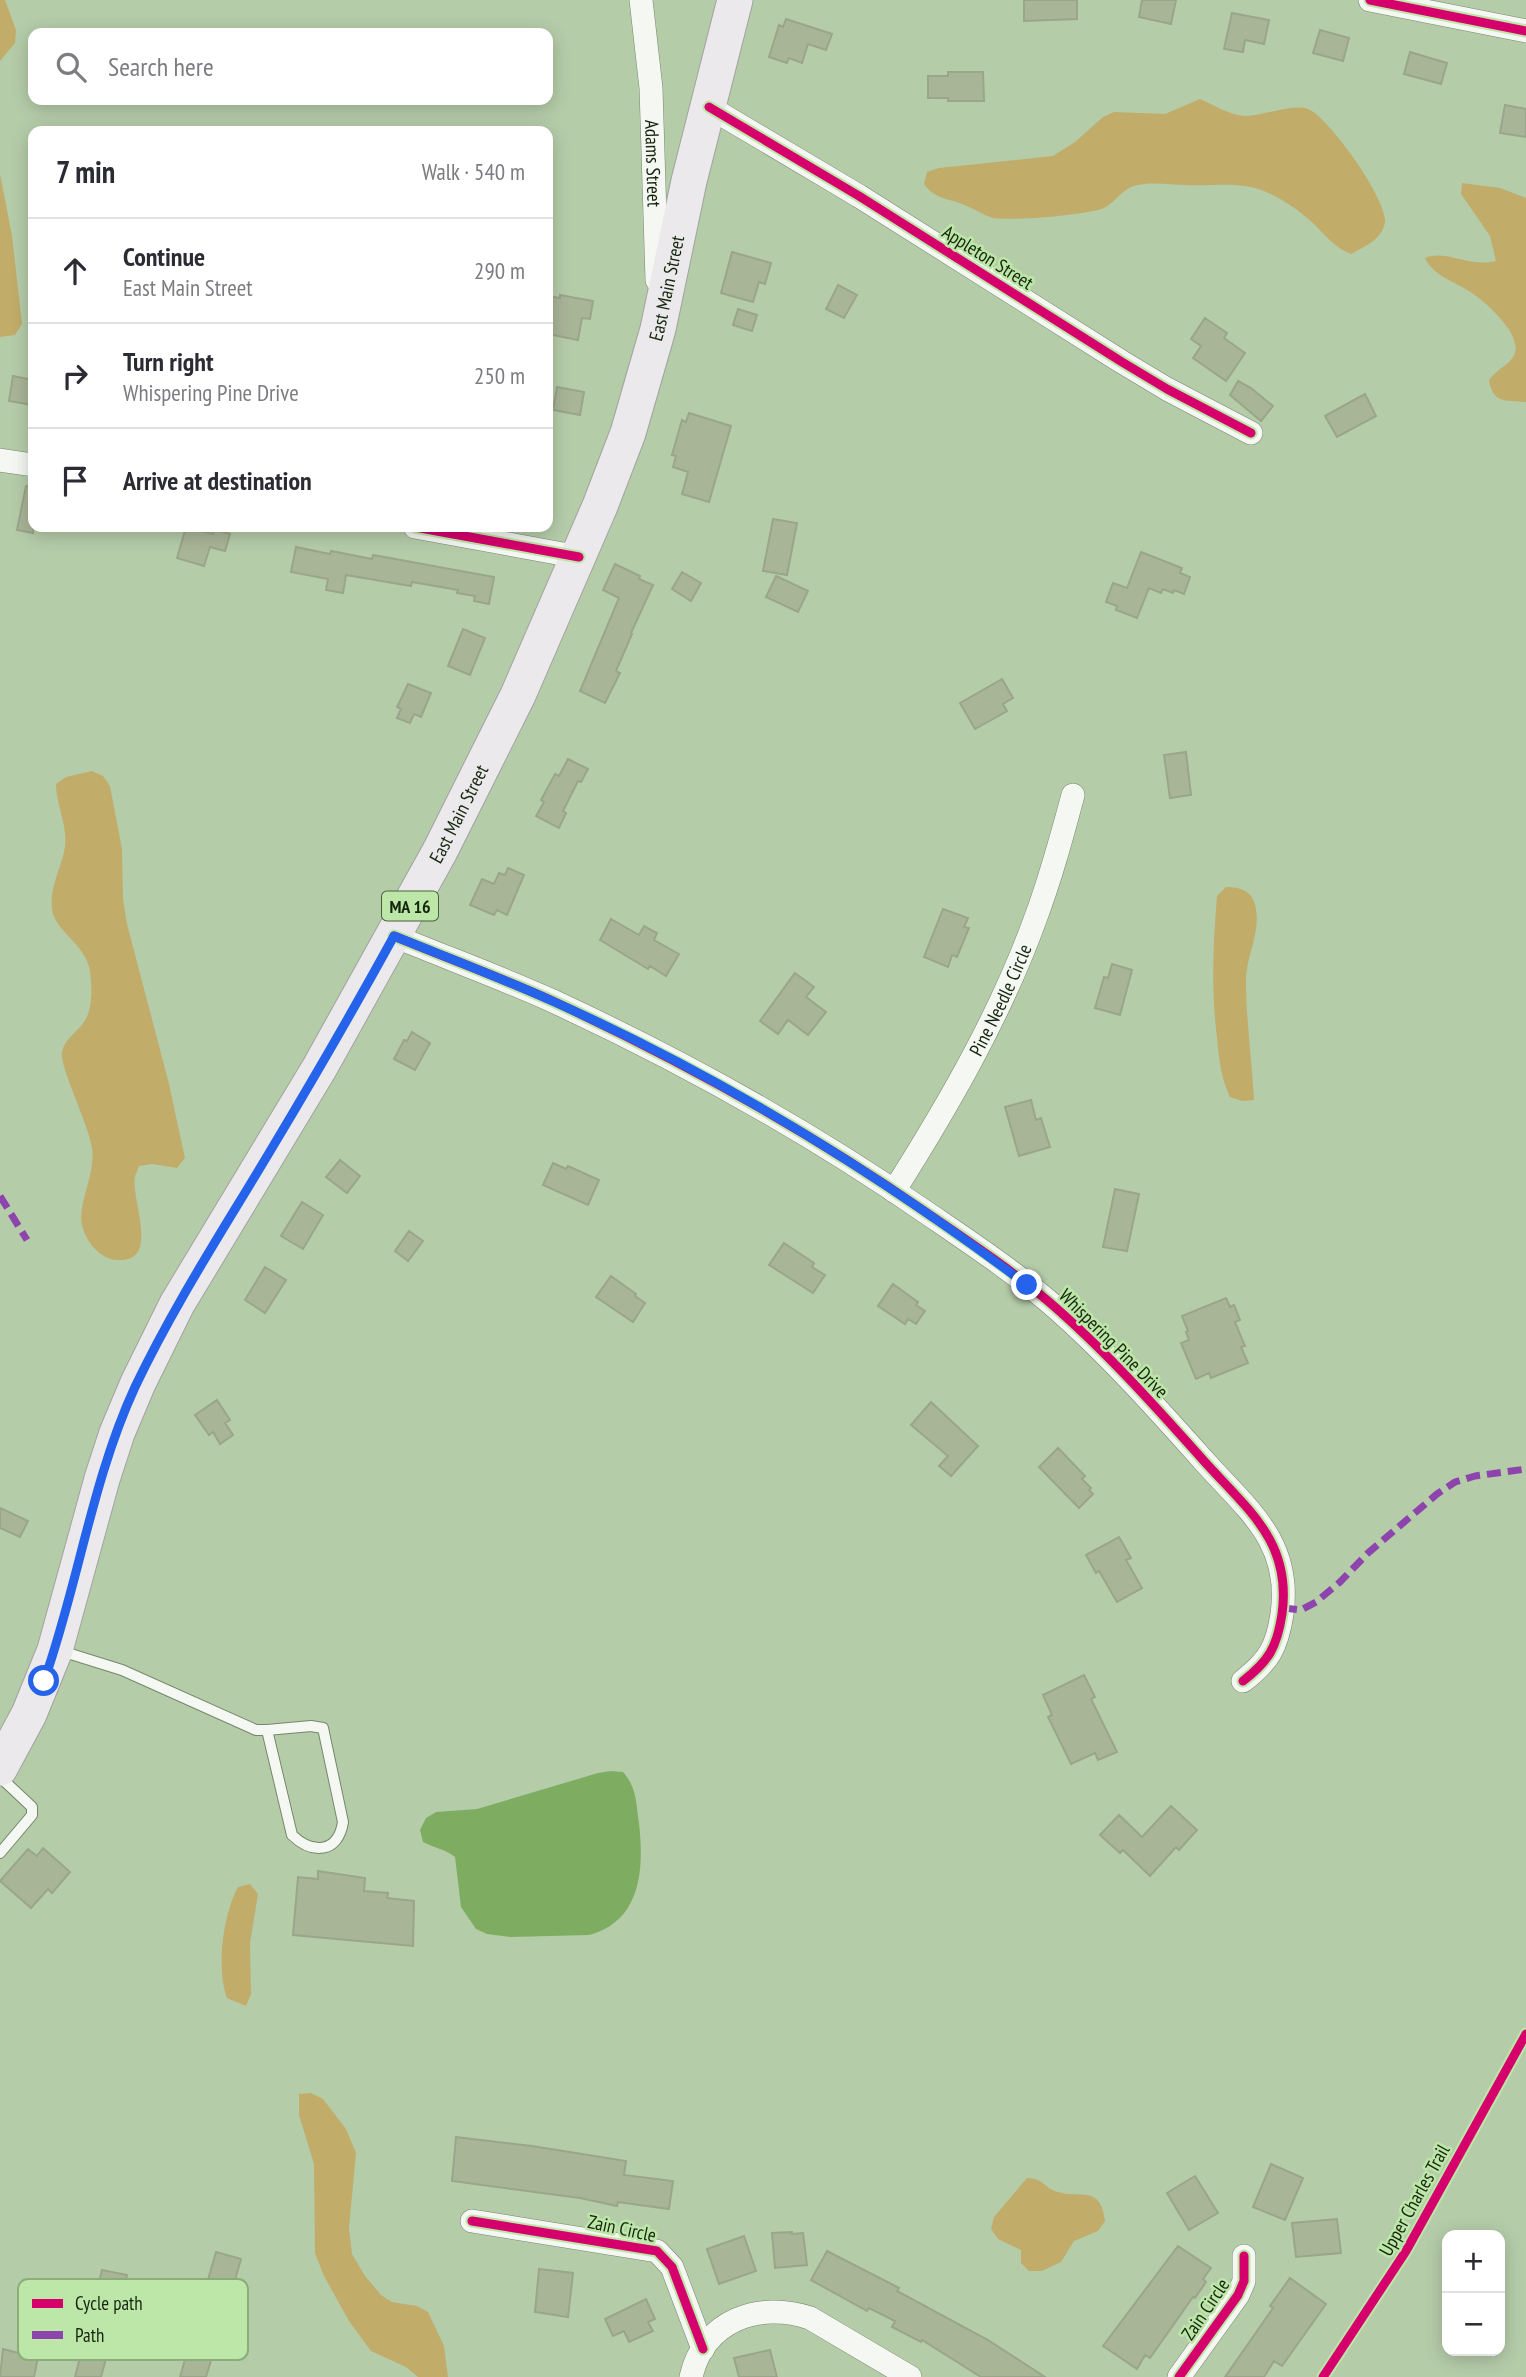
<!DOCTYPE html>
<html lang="en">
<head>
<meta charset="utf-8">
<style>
  :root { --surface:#fff; --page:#f2f2f3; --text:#2b2b33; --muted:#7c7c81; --line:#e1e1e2 }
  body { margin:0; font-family:"PT Sans Narrow",sans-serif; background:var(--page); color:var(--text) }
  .controls { position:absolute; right:21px; bottom:21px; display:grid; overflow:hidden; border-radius:14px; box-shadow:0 4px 18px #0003 }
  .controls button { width:63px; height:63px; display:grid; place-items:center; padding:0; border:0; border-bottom:2px solid var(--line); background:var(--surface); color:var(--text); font:35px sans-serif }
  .stop { position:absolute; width:21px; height:21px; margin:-16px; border:5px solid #2563eb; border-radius:50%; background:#fff }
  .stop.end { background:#2563eb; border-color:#fff; box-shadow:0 2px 7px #0008 }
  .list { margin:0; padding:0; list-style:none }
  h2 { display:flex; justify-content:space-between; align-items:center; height:91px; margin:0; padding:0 28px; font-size:30px }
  h2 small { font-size:23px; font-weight:400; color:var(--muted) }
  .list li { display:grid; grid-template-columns:46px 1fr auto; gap:21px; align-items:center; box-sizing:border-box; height:105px; padding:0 28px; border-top:2px solid var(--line) }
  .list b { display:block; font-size:26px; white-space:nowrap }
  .list p { margin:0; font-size:23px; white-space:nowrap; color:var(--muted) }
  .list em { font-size:23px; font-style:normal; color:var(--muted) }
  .icon { flex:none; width:38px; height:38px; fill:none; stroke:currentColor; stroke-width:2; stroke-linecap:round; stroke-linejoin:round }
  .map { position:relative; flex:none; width:1526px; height:2377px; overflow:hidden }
  .search { position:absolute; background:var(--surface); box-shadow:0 4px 18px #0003; left:28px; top:28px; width:525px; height:77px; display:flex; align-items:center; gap:18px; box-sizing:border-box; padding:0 24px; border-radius:14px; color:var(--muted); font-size:26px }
  .panel { position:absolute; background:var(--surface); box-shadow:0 4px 18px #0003; left:28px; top:126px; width:525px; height:406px; border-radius:14px }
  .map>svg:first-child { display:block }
</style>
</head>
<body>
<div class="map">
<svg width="1526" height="2377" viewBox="0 0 1526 2377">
  <rect width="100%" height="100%" fill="#b5cca9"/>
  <path fill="#c1ac6a" d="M0,0H5L16,30L15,43L0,61Z
    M1200,99C1214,105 1229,115 1245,116C1264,116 1293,103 1308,109C1329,117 1388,201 1385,222C1382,240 1365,246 1351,254C1335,248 1326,236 1314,224C1297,208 1269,189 1245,186C1227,183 1206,186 1187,185C1168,185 1152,181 1134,186C1121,190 1116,202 1104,208C1087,215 1013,221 993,218C985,216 977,210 969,207C952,198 936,201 924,184L927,172L939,168L1053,156L1075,142L1103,117L1114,112L1165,114Z
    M0,174L12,236L22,324L15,335L0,337Z
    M1462,183L1500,188L1526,198V402C1505,400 1493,404 1489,380C1497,368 1511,365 1515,353C1521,334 1487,303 1472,293C1456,282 1434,277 1425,258C1446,249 1469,268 1496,261L1490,236L1461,194Z
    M92,771L103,776L110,786L122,849L123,899L127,924L169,1084L185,1158L177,1168L152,1164L139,1166C138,1170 136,1173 135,1176C130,1199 162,1263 117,1260C100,1259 86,1242 82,1225C77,1204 96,1175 92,1148C89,1125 59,1066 62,1052C64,1040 77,1032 84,1022C93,1009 92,987 90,971C86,944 55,932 52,909C49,887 62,867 65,847C68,826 56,805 56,784L66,777Z
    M1226,887C1240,887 1252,891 1255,905C1262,931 1246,955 1246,981C1246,1020 1252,1061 1254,1100L1242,1101L1230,1097C1221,1079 1219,1058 1217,1038C1211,990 1213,944 1217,896Z
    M250,1884L258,1894L250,1943L251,1994L246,2006L227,1998C216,1968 223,1915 238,1887Z
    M311,2093L323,2099L346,2129L356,2153L349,2228L352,2254L365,2276L381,2295L392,2302L417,2306L428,2312L444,2346L448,2377H418L406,2367L371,2351L349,2321L324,2276L315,2253L314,2164L299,2115V2094Z
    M1027,2178C1046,2179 1043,2188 1058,2192C1080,2199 1101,2184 1105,2221L1098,2231L1074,2241L1061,2262L1042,2271H1029L1021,2263V2250L998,2239L991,2229L994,2217Z"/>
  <path fill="#7ead61" d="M611,1771L623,1772C637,1787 636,1804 639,1823C644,1868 642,1921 589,1935L511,1937L487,1934L476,1929L461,1907L455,1857C445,1849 434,1848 423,1842L420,1830L426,1818L436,1812L477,1809L598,1773Z"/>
  <path fill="#a9b597" stroke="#9aa689" stroke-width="2" d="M1024,0H1077V19L1024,21Z
    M1142,0H1176L1171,24L1139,17Z
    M1232,13L1269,20L1264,44L1245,40L1243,52L1224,49Z
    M786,19L832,34L826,50L808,44L802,63L789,58L787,63L769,57L779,25L783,27Z
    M1320,30L1349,38L1343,61L1313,53Z
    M1410,52L1447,63L1441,84L1404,74Z
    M948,72H983L984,101H948V98H928V76H948Z
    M1505,105L1526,109V137L1500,133Z
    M732,252L771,263L765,284L759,282L753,302L721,293Z
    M838,285L857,295L844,318L826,309Z
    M560,295L593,301L590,319L582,318L578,340L548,334V296L560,298Z
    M738,309L757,315L752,331L733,325Z
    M1205,318L1227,333L1224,338L1245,353L1226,381L1193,358L1201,346L1191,339Z
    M13,376L33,380V405L9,401Z
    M1238,381L1251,388L1273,406L1261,421L1230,395Z
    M557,387L584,392L580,415L553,410Z
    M1365,394L1376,416L1337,437L1325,416Z
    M689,413L731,426L709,502L682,494L688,472L673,467L676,456L672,455L682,420L686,422Z
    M26,486L33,487V533L17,530Z
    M773,519L797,523L787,575L763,571Z
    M186,527L213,534L214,529L230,534L225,551L210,547L204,566L177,558Z
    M296,547L330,554L331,551L372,559L373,555L494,577L489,604L474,601L475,596L457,593L458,590L412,582L411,586L346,575L343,593L326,590L328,579L291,572Z
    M1141,552L1182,568L1180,573L1190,577L1184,594L1174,590L1173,593L1163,589L1161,593L1149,588L1137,618L1116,610L1117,606L1106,602L1113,583L1127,588Z
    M615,564L640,576L639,579L653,585L631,633L632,634L616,671L620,673L605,703L580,691L619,598L603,590Z
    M682,572L701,583L691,601L672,589Z
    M776,576L808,591L798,612L766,597Z
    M463,629L485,638L470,675L448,666Z
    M1002,679L1013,698L1003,704L1007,711L975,729L960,703Z
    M408,684L431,693L421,717L414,714L410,723L397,718L401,709L397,707Z
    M1186,752L1191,795L1170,798L1164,755Z
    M568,759L588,769L581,782L578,781L563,811L566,813L559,828L536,816L544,802L541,800L555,774L559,776Z
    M508,868L524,875L507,915L497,910L494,915L470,905L482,879L494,884L499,873L505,875Z
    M943,909L968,918L964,927L969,928L957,957L952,955L948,967L924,957Z
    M611,919L639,935L644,926L657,933L654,940L679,954L666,976L650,966L648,969L600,940Z
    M1112,964L1132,970L1120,1015L1095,1008L1104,977L1108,978Z
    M795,973L814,987L806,997L826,1012L808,1035L788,1020L778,1034L760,1021Z
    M412,1032L430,1043L415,1070L394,1059L404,1040L407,1041Z
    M1031,1100L1036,1120L1041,1118L1050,1147L1019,1156L1005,1107Z
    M340,1160L360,1176L347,1193L326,1177Z
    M553,1163L566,1169L568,1166L599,1180L588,1205L543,1185Z
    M1115,1189L1139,1194L1127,1251L1103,1247Z
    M302,1202L323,1215L303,1249L281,1236Z
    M409,1231L423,1241L408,1261L395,1251Z
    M784,1243L814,1263L812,1267L825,1275L813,1293L769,1265Z
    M265,1267L286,1280L265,1313L245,1300Z
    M611,1276L636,1294L635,1296L645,1303L633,1322L596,1297Z
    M893,1284L918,1302L916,1305L925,1311L916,1324L908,1319L905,1324L878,1306Z
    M1226,1298L1230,1307L1234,1305L1240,1320L1235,1322L1245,1346L1241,1347L1248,1363L1211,1378L1209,1373L1196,1379L1181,1343L1189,1340L1186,1332L1188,1331L1182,1316Z
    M217,1400L230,1420L225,1423L233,1435L220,1444L213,1432L209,1435L195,1415Z
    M931,1402L978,1446L951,1476L939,1466L948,1456L911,1425Z
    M1058,1448L1085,1476L1082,1479L1091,1488L1089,1490L1093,1494L1079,1508L1039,1467Z
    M0,1508L28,1521L20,1537L0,1528Z
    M1119,1537L1131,1558L1126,1560L1142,1588L1117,1602L1099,1571L1096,1573L1086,1555Z
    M1084,1675L1095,1697L1091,1699L1117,1752L1098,1760L1095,1753L1071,1764L1048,1717L1052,1715L1043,1695Z
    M1171,1806L1197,1830L1179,1850L1176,1847L1150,1876L1123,1850L1120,1853L1100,1835L1119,1815L1142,1837Z
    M43,1848L70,1872L52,1893L48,1889L31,1908L0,1881L28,1849L37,1856Z
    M318,1871L365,1878L364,1891L388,1893L387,1898L414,1901L413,1946L293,1935L298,1877L318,1879Z
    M456,2137L532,2146L626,2161L624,2175L673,2181L669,2209L618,2202L617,2206L580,2198L452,2181Z
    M1271,2164L1303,2178L1285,2220L1253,2207Z
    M1195,2176L1218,2213L1189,2230L1167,2193Z
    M1337,2219L1341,2253L1296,2257L1292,2223Z
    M792,2232V2234L803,2233L807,2265L775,2268L772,2233Z
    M744,2236L756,2271L719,2284L707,2249Z
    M1178,2246L1211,2268L1203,2279L1206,2282L1195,2298L1193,2297L1150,2358L1145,2355L1137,2369L1103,2346Z
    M827,2251L899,2288L897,2291L988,2340L1045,2377H981L922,2340L921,2342L892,2327L895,2321L869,2308L867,2311L811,2280Z
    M216,2252L241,2259L231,2294L206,2377H180Z
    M539,2269L573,2273L568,2317L535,2312Z
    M102,2270L127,2275L119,2310L101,2377H75Z
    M1290,2278L1326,2304L1282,2366L1274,2361L1264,2377H1225L1273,2308L1270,2306Z
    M646,2299L655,2319L648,2322L653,2331L629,2342L624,2331L613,2336L605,2319Z
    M3,2349L38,2358L34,2377H0Z
    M770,2350L777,2377H739L734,2358Z"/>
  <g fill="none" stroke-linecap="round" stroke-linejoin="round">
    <g stroke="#76876c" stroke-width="12">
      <path id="lane" d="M61,1651L122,1670L256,1730H267L292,1835C312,1854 338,1854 343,1822L323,1728L311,1726L267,1730
        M0,1777L32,1807V1815L0,1853"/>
    </g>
    <g stroke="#76876c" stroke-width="24">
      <g id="street">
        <path id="s1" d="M641,0L651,88L657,280"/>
        <path d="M1370,0L1526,31"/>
        <path d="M709,107L859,196L1122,362L1167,389L1251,433"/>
        <path d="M0,460L33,465"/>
        <path d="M415,527L579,557"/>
        <path d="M394,936C447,958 502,978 555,1002C684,1062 810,1132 927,1213C968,1241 1010,1269 1048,1301C1104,1349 1155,1406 1204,1461C1248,1510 1292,1542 1282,1614C1277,1647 1269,1661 1243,1681"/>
        <path id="s2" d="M894,1191C949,1104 1001,1014 1036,917C1051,877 1062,836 1073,795"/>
        <path d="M472,2221L657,2251L672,2267L703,2349"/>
        <path d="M691,2377C704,2320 759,2301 810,2318L910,2377"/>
        <path d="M1179,2377L1238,2295L1244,2281V2256"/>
      </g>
    </g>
    <g stroke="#a1a39f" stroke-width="37">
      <g id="primary">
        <path id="s3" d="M0,1768L29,1714L55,1650L102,1479L117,1433L138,1383L177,1304L320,1067L440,851L518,695L600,506L628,433L658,329L689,181L735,0"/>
      </g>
    </g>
    <use href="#lane" stroke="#f4f7f2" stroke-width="10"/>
    <use href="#street" stroke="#f4f7f2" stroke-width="23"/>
    <use href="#primary" stroke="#ebe9eb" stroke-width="35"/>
    <path stroke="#8e44ad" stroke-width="7" stroke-dasharray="14 7" stroke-linecap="butt" d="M0,1196L27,1240
      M1283,1608L1301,1610L1316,1602L1340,1582L1368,1553L1437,1494L1455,1482L1475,1476L1526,1469"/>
    <g stroke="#bde7a8" stroke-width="13">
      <path id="cycleway" d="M1370,0L1526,31
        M709,107L859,196L1122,362L1167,389L1251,433
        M415,527L579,557
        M394,936C447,958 502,978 555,1002C684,1062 810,1132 927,1213C968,1241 1010,1269 1048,1301C1104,1349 1155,1406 1204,1461C1248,1510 1292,1542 1282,1614C1277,1647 1269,1661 1243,1681
        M472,2221L657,2251L672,2267L703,2349
        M1179,2377L1238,2295L1244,2281V2256
        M1323,2377L1406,2251L1526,2034"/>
    </g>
    <use href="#cycleway" stroke="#d6006c" stroke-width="9"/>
  </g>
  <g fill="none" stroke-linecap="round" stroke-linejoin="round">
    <path stroke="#2563eb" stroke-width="9" d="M44,1681C78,1585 92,1480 135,1387C175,1303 225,1227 272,1148C314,1078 355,1007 394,936C446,957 499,977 550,1000C719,1075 879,1174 1027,1285"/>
  </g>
  <g text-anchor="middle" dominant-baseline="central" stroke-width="5" stroke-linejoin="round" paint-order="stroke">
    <rect fill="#bde7a8" stroke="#48603c" stroke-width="2" x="382" y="891.5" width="56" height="29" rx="5"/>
    <g font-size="18" font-weight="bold" fill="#16260e">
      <text x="410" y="906">MA 16</text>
    </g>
    <g font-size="19" fill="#16260e" stroke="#bde7a8">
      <text stroke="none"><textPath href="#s1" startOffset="164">Adams Street</textPath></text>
      <text transform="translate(988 257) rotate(32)">Appleton Street</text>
      <text stroke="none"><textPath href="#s3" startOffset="1631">East Main Street</textPath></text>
      <text stroke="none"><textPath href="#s3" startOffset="1064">East Main Street</textPath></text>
      <text stroke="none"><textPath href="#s2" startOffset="219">Pine Needle Circle</textPath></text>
      <text transform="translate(1114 1343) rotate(45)">Whispering Pine Drive</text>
      <text transform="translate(1414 2200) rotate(-61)">Upper Charles Trail</text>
      <text transform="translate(622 2228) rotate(12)">Zain Circle</text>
      <text transform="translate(1205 2309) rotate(-56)">Zain Circle</text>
    </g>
  </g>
  <rect x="18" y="2279" width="230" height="81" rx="10" fill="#bde7a8" stroke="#8bad7a" stroke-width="2"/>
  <rect x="32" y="2299" width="31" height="9" fill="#d6006c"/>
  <rect x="32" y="2331" width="31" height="8" fill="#8e44ad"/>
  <g font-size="19" fill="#16260e">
    <text x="75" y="2310">Cycle path</text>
    <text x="75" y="2342">Path</text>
  </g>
</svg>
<div class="controls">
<button>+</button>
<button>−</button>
</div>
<div class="stop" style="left:44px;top:1681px"></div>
<div class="stop end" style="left:1027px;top:1285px"></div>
<div class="search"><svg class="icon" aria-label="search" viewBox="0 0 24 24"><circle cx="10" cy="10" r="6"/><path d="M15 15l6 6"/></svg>Search here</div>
<section class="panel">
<h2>7 min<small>Walk · 540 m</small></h2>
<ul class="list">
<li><svg class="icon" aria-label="ahead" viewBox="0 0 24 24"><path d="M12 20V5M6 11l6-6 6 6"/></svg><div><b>Continue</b><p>East Main Street</p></div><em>290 m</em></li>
<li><svg class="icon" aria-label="right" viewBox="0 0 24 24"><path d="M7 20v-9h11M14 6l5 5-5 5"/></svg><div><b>Turn right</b><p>Whispering Pine Drive</p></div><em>250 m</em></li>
<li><svg class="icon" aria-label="arrive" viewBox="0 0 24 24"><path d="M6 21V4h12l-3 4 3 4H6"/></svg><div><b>Arrive at destination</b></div></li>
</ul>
</section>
</div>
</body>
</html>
